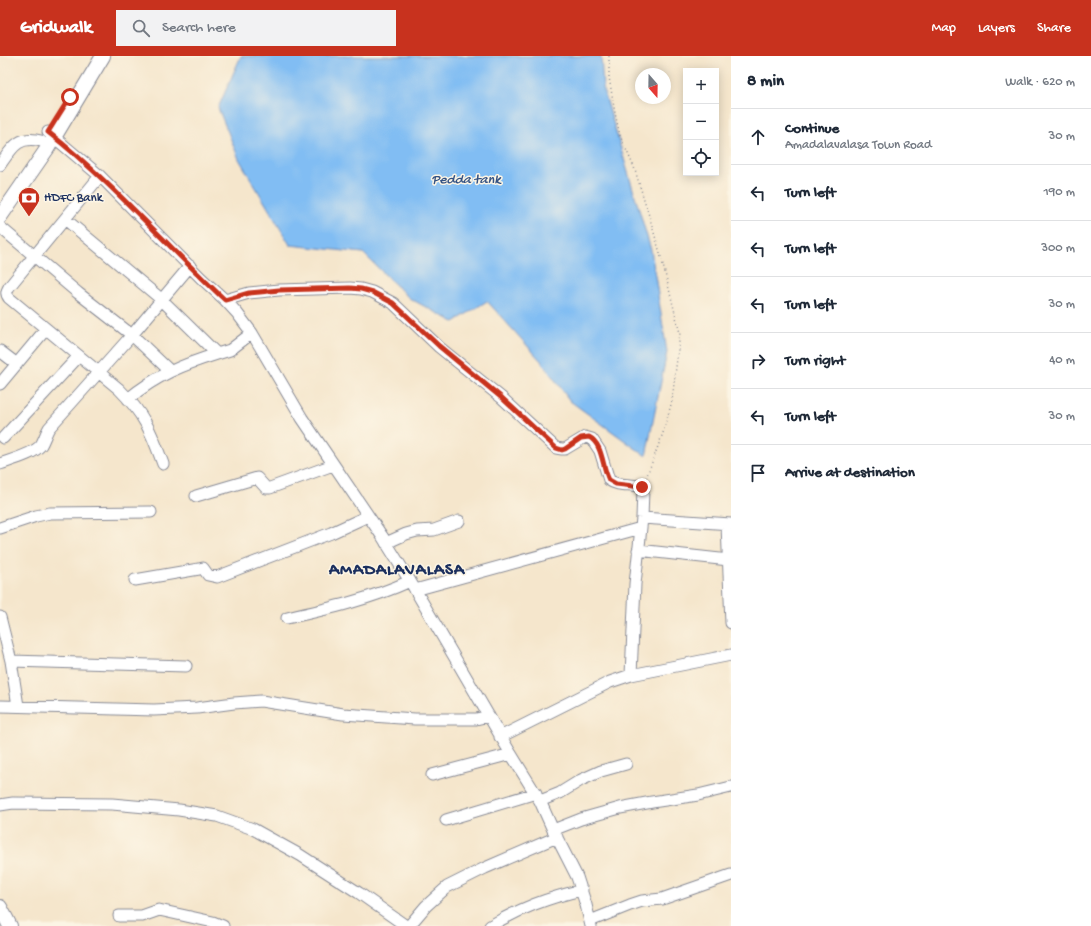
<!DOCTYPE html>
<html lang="en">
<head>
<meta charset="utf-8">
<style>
  :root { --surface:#fff; --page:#f2f2f3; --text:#1f2937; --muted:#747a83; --line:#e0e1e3; --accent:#c8321e }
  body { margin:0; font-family:"Gochi Hand",sans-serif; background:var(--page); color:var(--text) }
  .controls { position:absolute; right:12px; top:12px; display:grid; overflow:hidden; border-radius:0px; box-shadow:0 2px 10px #0003 }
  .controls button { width:36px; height:36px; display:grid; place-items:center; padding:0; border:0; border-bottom:1px solid var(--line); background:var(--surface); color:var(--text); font:20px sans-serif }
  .compass { position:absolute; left:635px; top:12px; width:36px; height:36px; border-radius:50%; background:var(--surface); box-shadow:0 2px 10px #0003; rotate:160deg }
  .stop { position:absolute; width:12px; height:12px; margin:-9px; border:3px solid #c8321e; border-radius:50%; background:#fff }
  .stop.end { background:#c8321e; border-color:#fff; box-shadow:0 1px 4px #0008 }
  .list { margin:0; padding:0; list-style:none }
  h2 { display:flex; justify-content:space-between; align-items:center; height:52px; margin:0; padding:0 16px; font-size:17px }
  h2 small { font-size:13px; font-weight:400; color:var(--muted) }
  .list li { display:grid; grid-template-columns:26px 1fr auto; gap:12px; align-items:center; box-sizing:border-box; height:56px; padding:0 16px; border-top:1px solid var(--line) }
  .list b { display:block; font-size:15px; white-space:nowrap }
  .list p { margin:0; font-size:13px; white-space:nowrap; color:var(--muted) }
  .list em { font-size:13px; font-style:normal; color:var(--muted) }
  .icon { flex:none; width:22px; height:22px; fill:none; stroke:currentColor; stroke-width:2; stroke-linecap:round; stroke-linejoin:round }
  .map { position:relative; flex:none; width:731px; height:870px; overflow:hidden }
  header { display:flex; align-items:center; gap:24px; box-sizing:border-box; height:56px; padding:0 20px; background:var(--accent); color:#fff }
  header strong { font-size:19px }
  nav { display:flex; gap:22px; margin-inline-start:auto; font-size:14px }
  .search { width:280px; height:36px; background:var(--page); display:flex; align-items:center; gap:10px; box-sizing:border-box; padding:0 14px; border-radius:0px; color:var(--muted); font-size:15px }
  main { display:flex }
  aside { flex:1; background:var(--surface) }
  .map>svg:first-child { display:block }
</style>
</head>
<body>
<header>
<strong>Gridwalk</strong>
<div class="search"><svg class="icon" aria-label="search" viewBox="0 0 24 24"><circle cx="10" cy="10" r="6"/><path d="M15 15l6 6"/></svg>Search here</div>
<nav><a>Map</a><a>Layers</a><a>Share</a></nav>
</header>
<main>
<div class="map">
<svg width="731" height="870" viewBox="0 0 731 870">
  <rect width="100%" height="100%" fill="#fcf5e5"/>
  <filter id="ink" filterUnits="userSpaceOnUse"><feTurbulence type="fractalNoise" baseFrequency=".025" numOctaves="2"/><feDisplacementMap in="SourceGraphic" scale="8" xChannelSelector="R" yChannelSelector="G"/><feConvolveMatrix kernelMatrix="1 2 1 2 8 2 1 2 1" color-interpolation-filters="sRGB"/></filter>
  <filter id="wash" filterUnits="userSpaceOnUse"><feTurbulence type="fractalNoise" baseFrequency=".012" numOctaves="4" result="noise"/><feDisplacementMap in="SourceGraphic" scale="16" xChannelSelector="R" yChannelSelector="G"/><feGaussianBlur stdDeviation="0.9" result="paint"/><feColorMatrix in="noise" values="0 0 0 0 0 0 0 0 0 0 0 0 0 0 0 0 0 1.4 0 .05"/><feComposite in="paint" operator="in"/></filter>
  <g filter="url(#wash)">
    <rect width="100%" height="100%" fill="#f5e6cc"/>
    <path fill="#81bdf3" stroke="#4e76a8" d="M241,0H601L603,32L651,194L667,296L646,400L570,345L542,306L487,245L454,266L409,242L363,197L290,189L239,103L218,52Z"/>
  </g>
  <g filter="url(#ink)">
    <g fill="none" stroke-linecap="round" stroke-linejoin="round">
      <g stroke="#888a95" stroke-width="13">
        <path id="minor" d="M48,76L100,120L201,222L225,244L237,257L252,277L302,362L382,480L410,525L511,698L540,745L553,774L577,821L586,849L591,870
          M0,109C12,92 18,79 41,85
          M100,120L9,231C6,236 6,238 9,242L119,333C144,358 151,375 163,408
          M65,163L161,243L217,298L230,294L252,277
          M0,171L78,237L132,279L170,315
          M225,244L249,237L279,234L350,232L361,233L372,236L393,247L439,291L502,342L556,392L562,393H565L585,381L592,383L600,395L609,424C618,431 632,427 642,431L643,434L642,462L635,528L631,619
          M0,295L17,308
          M0,328L46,273
          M128,343C157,319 182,309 217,298
          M3,382L79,300
          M0,408C11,404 34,398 41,389C44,384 46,377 49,372L132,279L190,210
          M196,440L257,422L266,432H270L333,409
          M642,462L731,468
          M727,469L731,567
          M0,472L36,460L50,457L151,456
          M386,487L406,478L417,475L434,474L459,465
          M638,494L729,504
          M135,524L199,513L203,512L208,519L217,521L331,477L368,460
          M415,534L641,472
          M0,561L11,605L18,650
          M287,562C328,553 371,543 410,525
          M11,605L186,610
          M0,650L154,654L197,652L234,647L261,645L343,658L415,663H476L489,660
          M500,681L610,626L631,619L731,599
          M432,719L511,698
          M540,745L560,737L581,724L601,715L626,708
          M0,749L13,747L112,748L179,754L217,760L253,773L300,799L359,837L406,870
          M446,764L536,737
          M553,774L581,763L620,752L652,746L698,739L731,731
          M119,860H142L159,854L213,866L223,870
          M590,865L630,849L642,845L662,843L731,819
          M409,870L426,850L447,831L485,812L557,781
          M490,870C521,852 547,842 582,834"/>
      </g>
      <g stroke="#888a95" stroke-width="16">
        <path id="major" d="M0,161L47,93L103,0
          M0,851L10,870"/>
      </g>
      <path stroke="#888a95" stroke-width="1.5" stroke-dasharray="1 3" stroke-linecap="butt" d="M609,0V21L615,57L620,80L634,111L647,153L660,197L680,277L672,345L663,377L646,422"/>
      <use href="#minor" stroke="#fff" stroke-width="11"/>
      <use href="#major" stroke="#fff" stroke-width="14"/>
    </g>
  </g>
  <g fill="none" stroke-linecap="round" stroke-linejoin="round" filter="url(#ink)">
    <path stroke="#c8321e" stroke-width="5" d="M70,41L48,76C112,126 165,188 225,244L249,237L260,236L279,234L350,232L361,233L372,236L393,247L439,290L502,342L556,392L562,394L565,393L581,382L589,381C603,388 602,411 609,424L616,428L642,431"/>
  </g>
  <defs>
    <g id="bank-pin" transform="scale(1.15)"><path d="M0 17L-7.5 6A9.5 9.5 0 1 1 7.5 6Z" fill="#c8321e" stroke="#fcf5e5"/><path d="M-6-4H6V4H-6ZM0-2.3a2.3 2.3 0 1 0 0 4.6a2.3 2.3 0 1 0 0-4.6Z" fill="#fff"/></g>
  </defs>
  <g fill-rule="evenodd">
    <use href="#bank-pin" x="29" y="142"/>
  </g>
  <g text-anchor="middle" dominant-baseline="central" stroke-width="3" stroke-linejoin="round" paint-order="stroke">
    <g font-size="13" fill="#1b2f5e" stroke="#fcf5e5" text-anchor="start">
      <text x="44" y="142">HDFC Bank</text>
    </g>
    <g font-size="14" font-style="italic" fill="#345283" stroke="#fcf5e5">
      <text x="466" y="124">Pedda tank</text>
    </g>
    <g font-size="17" font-weight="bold" letter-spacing="1" fill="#1b2f5e" stroke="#fcf5e5">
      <text x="397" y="515">AMADALAVALASA</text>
    </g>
  </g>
</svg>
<div class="controls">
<button>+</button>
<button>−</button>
<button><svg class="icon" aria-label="locate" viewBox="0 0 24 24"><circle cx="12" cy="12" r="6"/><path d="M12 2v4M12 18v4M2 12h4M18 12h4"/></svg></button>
</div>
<svg class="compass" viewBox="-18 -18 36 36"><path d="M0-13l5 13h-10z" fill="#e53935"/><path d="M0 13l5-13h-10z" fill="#747a83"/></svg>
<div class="stop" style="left:70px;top:41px"></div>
<div class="stop end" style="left:642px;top:431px"></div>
</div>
<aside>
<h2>8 min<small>Walk · 620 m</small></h2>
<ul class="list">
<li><svg class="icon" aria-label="ahead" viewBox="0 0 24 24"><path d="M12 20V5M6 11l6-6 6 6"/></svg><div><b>Continue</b><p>Amadalavalasa Town Road</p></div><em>30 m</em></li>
<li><svg class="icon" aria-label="left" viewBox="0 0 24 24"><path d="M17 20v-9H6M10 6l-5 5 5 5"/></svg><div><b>Turn left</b></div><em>190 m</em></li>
<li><svg class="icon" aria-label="left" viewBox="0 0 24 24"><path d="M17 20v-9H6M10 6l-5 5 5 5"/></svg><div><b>Turn left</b></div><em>300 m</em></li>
<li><svg class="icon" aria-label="left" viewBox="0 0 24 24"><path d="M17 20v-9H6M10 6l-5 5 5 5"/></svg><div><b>Turn left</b></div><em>30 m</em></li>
<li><svg class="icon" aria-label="right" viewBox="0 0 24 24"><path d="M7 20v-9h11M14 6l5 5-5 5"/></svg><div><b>Turn right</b></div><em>40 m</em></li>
<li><svg class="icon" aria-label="left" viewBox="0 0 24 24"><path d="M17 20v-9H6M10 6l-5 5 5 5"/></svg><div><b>Turn left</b></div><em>30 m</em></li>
<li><svg class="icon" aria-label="arrive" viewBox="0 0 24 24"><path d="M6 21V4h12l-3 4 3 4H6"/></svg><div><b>Arrive at destination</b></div></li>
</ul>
</aside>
</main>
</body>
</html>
